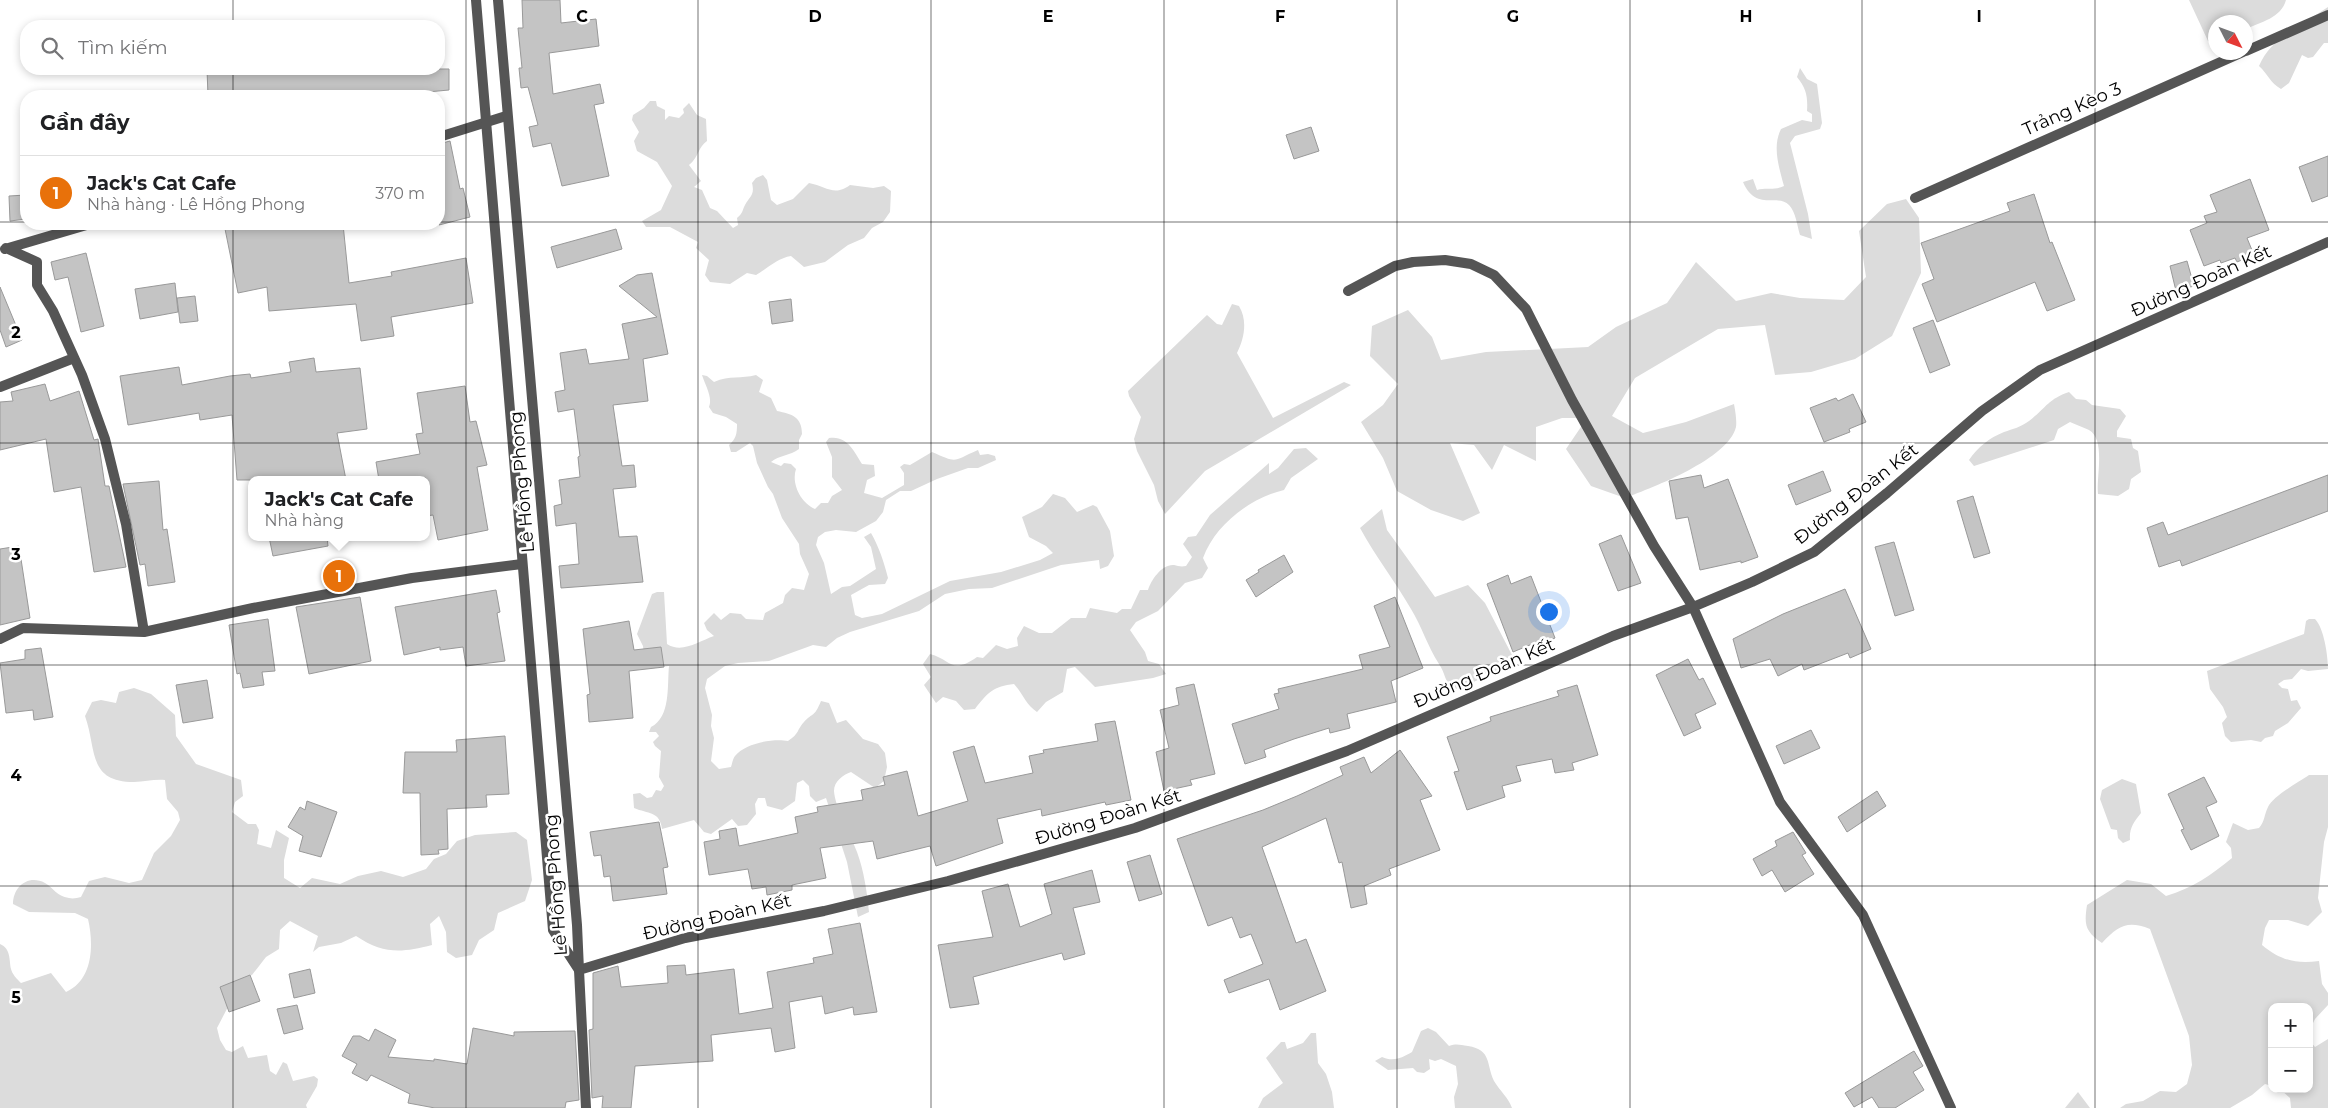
<!DOCTYPE html>
<html lang="vi">
<head>
<meta charset="utf-8">
<style>
  :root { --surface:#fff; --page:#f2f2f2; --text:#202124; --muted:#757577; --line:#e0e0e0; --accent:#7c3aed }
  body { margin:0; font-family:Montserrat,sans-serif; background:var(--page); color:var(--text) }
  .controls { position:absolute; right:15px; bottom:15px; display:grid; overflow:hidden; border-radius:10px; box-shadow:0 2px 8px #0003 }
  .controls button { width:45px; height:45px; display:grid; place-items:center; padding:0; border:0; border-bottom:1px solid var(--line); background:var(--surface); color:var(--text); font:25px sans-serif }
  .compass { position:absolute; left:2208px; top:15px; width:45px; height:45px; border-radius:50%; background:var(--surface); box-shadow:0 2px 8px #0003; rotate:132deg }
  .you { position:absolute; left:1548px; top:611px; width:18px; height:18px; margin:-12px; border:4px solid #fff; border-radius:50%; background:#1a73e8; box-shadow:0 0 0 8px #1a73e833 }
  .badge { display:grid; place-items:center; width:32px; height:32px; border-radius:50%; background:var(--accent); color:#fff; font-size:16px; font-weight:700 }
  .pin { position:absolute; translate:-50% -50%; border:2px solid #fff; box-shadow:0 1px 5px #0006 }
  .popup { position:absolute; left:248px; top:476px; width:182px; height:65px; box-sizing:border-box; display:grid; place-content:center; border-radius:10px; background:var(--surface); filter:drop-shadow(0 1px 4px #0005); font-size:16px; white-space:nowrap; color:var(--muted) }
  .popup b { font-size:19px; color:var(--text) }
  .popup::after { content:''; position:absolute; left:50%; top:100%; margin-left:-10px; border:10px solid transparent; border-top-color:var(--surface) }
  .list { margin:0; padding:0; list-style:none }
  h2 { display:flex; justify-content:space-between; align-items:center; height:65px; margin:0; padding:0 20px; font-size:21px }
  h2 small { font-size:16px; font-weight:400; color:var(--muted) }
  .list li { display:grid; grid-template-columns:32px 1fr auto; gap:15px; align-items:center; box-sizing:border-box; height:75px; padding:0 20px; border-top:1px solid var(--line) }
  .list b { display:block; font-size:19px; white-space:nowrap }
  .list p { margin:0; font-size:16px; white-space:nowrap; color:var(--muted) }
  .list em { font-size:16px; font-style:normal; color:var(--muted) }
  .icon { flex:none; width:28px; height:28px; fill:none; stroke:currentColor; stroke-width:2; stroke-linecap:round; stroke-linejoin:round }
  .map { position:relative; flex:none; width:2328px; height:1108px; overflow:hidden }
  .search { position:absolute; background:var(--surface); box-shadow:0 2px 8px #0003; left:20px; top:20px; width:425px; height:55px; display:flex; align-items:center; gap:12px; box-sizing:border-box; padding:0 18px; border-radius:20px; color:var(--muted); font-size:19px }
  .panel { position:absolute; background:var(--surface); box-shadow:0 2px 8px #0003; left:20px; top:90px; width:425px; height:140px; border-radius:20px }
  .map>svg:first-child { display:block }
</style>
</head>
<body>
<div class="map">
<svg width="2328" height="1108" viewBox="0 0 2328 1108">
  <rect width="100%" height="100%" fill="#fff"/>
  <path fill="#dcdcdc" d="M2189,0H2286C2281,18 2261,22 2246,29V22H2216L2215,41L2213,43L2208,41Z
    M2328,7V43H2324L2313,57L2308,58L2302,55L2289,83L2281,89C2270,83 2268,74 2259,66C2271,37 2303,24 2328,7Z
    M1800,68L1807,79L1817,84L1822,123L1820,129L1795,136L1790,143L1808,214L1812,239L1800,235C1797,226 1796,212 1789,205C1778,193 1756,212 1743,182L1753,179L1757,190C1767,187 1773,191 1784,186C1779,167 1772,147 1781,129L1802,120L1812,122V114L1807,111C1808,96 1806,88 1797,77Z
    M650,101H656L657,106L665,110V120L669,116L679,118L684,113L683,109L689,103L697,115L706,119L707,141C698,147 699,157 689,165L701,181L694,187L702,190L710,208L717,211L733,228L738,225L737,218C743,213 742,211 745,205C750,196 755,195 752,183L756,178L763,175L767,180L771,200L777,205L793,199L809,183C826,186 834,197 850,185L873,188L884,186L891,191L890,212L883,222L872,228L864,238L848,245L825,262L804,267L791,256C778,258 768,268 756,275L747,273L730,284L710,282L705,275L709,260L696,248L698,242L670,227H646L642,221L661,210L672,186L657,162L637,151L634,141L639,132L632,120L633,115L644,108Z
    M1906,199L1919,218L1921,273L1892,336L1855,359L1811,372L1775,375L1765,325L1718,329L1635,378L1612,416L1643,433L1686,422L1734,404C1735,410 1737,420 1736,427C1728,459 1654,487 1625,498L1591,486L1566,449L1587,418H1562L1536,427V461L1504,445L1492,470L1474,445L1450,443L1480,513L1463,521L1431,510L1397,491L1383,458L1361,422L1383,405L1398,384L1370,356L1372,326L1408,310L1432,337L1441,360L1486,352L1588,347L1616,327L1667,303L1696,262L1736,301L1771,293L1800,298L1844,300L1866,277L1859,231L1887,204Z
    M1232,304L1239,306C1248,321 1244,339 1237,353L1273,418L1344,382L1351,385L1205,471L1165,514L1158,501L1154,485L1137,451L1134,439L1141,417L1129,396L1128,391L1207,315L1217,324L1222,325Z
    M702,375L707,376L714,382C730,375 741,379 756,375L763,380L759,392L771,398L777,411C792,414 802,417 802,434L799,440V449C790,456 779,455 771,462L781,466L784,463L791,464L796,469C791,484 801,503 815,509L821,503H828L832,496L842,490L832,477V457L826,442L829,438C847,435 854,451 862,464L874,465L875,476L867,480L864,493L882,498L904,485V473L900,467L904,464L910,465L932,452C959,464 952,461 978,450L980,455L988,454L995,456L996,460L978,468H968L937,479L911,491H900L886,500L883,512L876,521L856,532L836,530L825,532L818,537L816,545L824,563L831,594L842,587L850,586L876,569L871,547L864,537L871,533C879,547 884,562 888,578L885,584L869,585L851,595L855,615L862,618L882,614L950,581L1001,572L1040,560L1053,553L1046,546L1029,537L1022,517L1042,507L1053,494L1065,498L1077,512L1093,505L1097,507L1110,531L1114,556L1108,566L1100,569L1099,560L1061,565L992,588L969,589L945,594L919,611L850,632L837,638L826,647L813,645L769,661L738,663L725,666L707,679L705,688L712,715L711,726L714,738L711,761L719,769L731,767C732,764 733,758 735,756C745,743 774,738 788,741C800,733 796,731 804,722C813,712 814,718 821,701L829,703L837,723L846,720L863,739L878,744L885,753L887,767L884,781L875,788L851,772C843,775 834,781 834,791C835,808 851,835 857,852C864,871 867,892 869,912L858,917L847,862L826,798L816,802L810,796L809,786L803,780L797,783L795,801L782,810L767,806L765,798H758L755,804L756,814L747,825L738,826L732,819L711,834L704,832L694,820L662,829C660,811 648,814 634,808L633,794L640,793L647,798L652,797L656,790L661,791L664,786L659,777L661,751L655,746L653,742L659,736L656,732H649L651,727C671,717 667,686 669,666L653,668L645,666L643,646L637,634L652,594L657,592H664L667,644C682,654 699,641 714,636L707,630L704,623L714,613L721,620L730,613L741,614L746,619L763,620L765,613L783,603L785,595L792,588L804,590L809,574L800,554L799,544L782,518L773,494L768,487L757,463L753,446L750,443L736,452H731L729,445C736,439 737,434 737,424L726,417L713,413L709,407C713,397 705,385 702,375Z
    M2069,392L2076,399L2086,400L2092,405L2120,409L2126,416L2117,431V437L2131,439L2133,448L2138,451L2141,472L2131,479L2129,489L2118,496L2098,494C2096,477 2106,440 2089,430C2083,427 2076,425 2070,422L2058,429L2054,440L1974,466L1969,460C1978,447 1989,438 2004,432C2013,429 2021,427 2029,421C2045,409 2048,399 2069,392Z
    M1306,448L1318,459L1291,478L1284,490C1250,498 1215,525 1203,558L1208,568L1202,578L1185,583L1158,611L1136,622L1130,630L1145,652L1148,661L1159,664L1166,674L1153,678L1095,687L1075,667L1067,669L1063,692L1046,702L1037,712C1026,705 1023,694 1014,684C994,686 987,693 975,709L964,710L956,701L943,697L936,703L924,685L931,677L923,664L930,654C952,660 951,675 977,657L983,658L996,645L1007,649L1018,646L1017,638L1024,626L1039,633H1052L1071,618H1086L1090,608L1117,613L1122,609H1131L1140,590H1148C1151,580 1162,564 1174,565C1178,566 1181,567 1186,566L1192,557L1183,544L1188,537L1196,536L1210,515L1269,463V474L1278,468L1294,449Z
    M1382,509L1387,530L1435,597L1468,585L1485,603L1512,655L1513,662L1507,667L1460,688L1454,689C1445,684 1445,672 1439,664C1427,645 1422,627 1411,609C1395,581 1375,556 1360,528Z
    M2309,619H2315C2324,628 2328,656 2328,669L2308,671L2301,669L2292,679L2284,680L2278,684L2282,688L2288,689L2291,701L2297,700L2301,708L2288,723L2275,731L2273,736L2265,738L2261,742L2251,740L2231,742L2225,736L2222,723L2227,717L2223,707L2210,689L2207,671L2304,634L2306,621Z
    M134,688L151,694L175,715L176,736L196,764L241,780L243,796L235,802L232,812L248,824H256L259,830L257,844L271,848L276,830L289,838L284,860V878L300,888L312,878L340,884L358,876L381,871L403,877L426,869L434,859L446,854L457,841L475,835L516,832L527,840L532,880L525,901L498,913L494,930L479,940L472,955L456,958L447,952L446,932L439,916L430,924L432,945C401,953 383,954 356,936L341,943L319,947L313,952L318,936L290,921L280,930L279,949L266,957L252,975L243,978L217,1028L220,1040L226,1050L232,1052L243,1046L248,1058L267,1055L270,1071L276,1075L283,1062L287,1064L293,1081L314,1076L318,1079L317,1086L306,1105L307,1108H0V944C11,949 9,959 11,969C12,974 17,979 21,983L51,973L66,992C93,980 94,945 88,919L75,913L29,912L13,904C13,887 28,874 45,883C54,888 56,896 69,898C73,899 77,898 81,897L89,881L105,877L129,883L142,880L154,853L171,836L180,820L178,812L167,799L165,780C154,779 145,782 134,782C87,782 97,749 85,716L92,702L101,700L116,703L119,692Z
    M2309,775H2328V827L2324,842L2318,898L2322,912L2308,926L2288,920H2269L2265,928L2262,945C2280,960 2295,964 2319,961L2322,984L2328,993V1005L2315,1019L2309,1031V1007H2272V1086L2265,1084L2252,1095L2230,1108H2120L2126,1104L2143,1101L2160,1091L2176,1092L2187,1084L2192,1065L2189,1036L2150,929C2127,920 2118,926 2102,943C2085,931 2084,925 2087,905L2127,880L2151,884L2166,896C2193,888 2211,875 2232,858L2231,848L2226,842L2233,823L2248,830L2259,828C2265,821 2264,815 2268,807C2273,796 2299,782 2309,775Z
    M2122,779L2136,784L2141,813C2134,822 2129,828 2130,840L2123,843L2118,838L2117,830L2111,829L2100,799L2102,790Z
    M1428,1028L1436,1032L1449,1046C1457,1043 1460,1045 1468,1046C1492,1050 1486,1064 1494,1081C1500,1091 1508,1097 1512,1108H1455L1454,1097L1458,1084L1456,1066L1441,1059L1435,1061L1429,1059L1430,1069L1424,1073L1417,1072L1413,1068L1388,1070L1375,1061L1382,1057C1393,1062 1402,1058 1412,1052L1421,1031Z
    M1311,1033H1316L1318,1063L1326,1074L1332,1092L1334,1108H1258L1263,1098L1283,1083L1266,1058L1281,1042H1285L1287,1049L1303,1043Z
    M2328,1039V1108H2291L2290,1098L2280,1089H2309V1040L2315,1047Z
    M2078,1092L2090,1108H2065Z"/>
  <path fill="#c4c4c4" stroke="#999" d="M522,0H560L561,23L596,19L599,46L549,53L553,94L600,84L604,103L594,105L609,176L562,186L551,143L533,147L529,127L538,125L528,87L521,88L519,68H522L518,28H523Z
    M207,69H449V90L384,96H208Z
    M1311,127L1319,151L1294,159L1286,135Z
    M450,141L460,189L463,188L470,217L439,225V144Z
    M2328,156V196L2312,202L2299,167Z
    M2250,179L2269,230L2247,238L2254,255L2237,262L2235,258L2221,263L2220,260L2204,266L2190,230L2207,223L2204,216L2217,212L2210,195Z
    M2034,194L2050,243L2052,242L2075,300L2047,311L2035,282L1937,322L1922,284L1934,279L1921,243L2010,211L2007,203Z
    M26,195V219L10,221L9,196Z
    M224,224H343L349,283L392,276L391,272L466,258L473,303L391,317L394,336L361,341L356,304L269,311L267,287L238,293Z
    M616,229L622,249L557,268L551,247Z
    M86,253L104,326L81,332L68,277L55,280L51,262Z
    M2187,261L2194,286L2176,291L2170,266Z
    M652,273L668,354L643,359L648,401L613,405L622,466L634,465L636,487L613,489L619,537L637,536L643,582L561,588L559,566L579,564L576,523L556,526L554,506L562,504L559,480L580,477L578,457L580,456L574,409L558,412L555,392L565,390L560,353L586,349L589,364L629,359L622,324L657,317L619,286L637,275Z
    M175,283L178,312L140,319L135,289Z
    M0,287L22,340L6,347L0,330Z
    M195,296L198,321L180,323L177,298Z
    M791,299L793,321L772,324L769,302Z
    M1933,320L1950,365L1930,373L1913,328Z
    M314,358L316,372L360,368L367,429L337,433L346,480H237L232,415L200,420L199,413L128,425L120,376L179,367L182,385L230,376L250,374L251,378L291,372L289,362Z
    M45,384L50,401L79,391L94,440L98,439L105,486H109L126,567L94,572L81,487L54,492L46,439L0,450V402L13,401L11,392Z
    M465,386L470,422L476,421L487,465L477,467L488,530L438,540L433,515L426,516V478L379,480L376,462L420,454L416,434L423,433L417,393Z
    M1853,394L1866,422L1849,429L1850,432L1824,442L1810,408L1836,398L1838,401Z
    M1823,471L1831,491L1796,505L1788,485Z
    M1701,475L1704,488L1728,479L1758,557L1741,563V561L1700,570L1688,517L1676,519L1669,481Z
    M2328,475V511L2182,566L2180,560L2159,567L2147,528L2163,522L2168,535Z
    M159,481L163,530L167,529L175,582L148,586L145,564L140,565L123,484Z
    M1973,496L1990,553L1974,558L1957,501Z
    M1621,535L1641,583L1618,591L1599,544Z
    M269,537H327L328,546L273,556Z
    M1894,542L1914,610L1895,616L1875,547Z
    M19,546L30,618L0,625V549Z
    M1284,555L1293,572L1256,597L1246,580L1259,572L1258,570Z
    M1508,575L1511,584L1531,576L1555,638L1539,645L1537,642L1513,652L1487,584Z
    M1845,589L1871,649L1850,658L1848,653L1804,670L1802,664L1778,676L1770,659L1741,668L1733,639L1783,614Z
    M496,590L500,612L497,613L505,661L466,666L463,647L440,650V647L404,655L395,607Z
    M360,597L371,661L309,674L296,607Z
    M1395,597L1423,668L1391,681L1396,702L1347,714L1350,728L1330,733L1329,728L1294,739L1264,750L1266,757L1245,764L1232,724L1279,709L1274,694L1279,693L1278,689L1363,669L1359,655L1390,647L1374,606Z
    M268,619L275,671L262,672L264,685L243,688L240,673L237,674L229,625Z
    M629,621L634,650L661,647L664,667L629,671L633,718L589,722L587,695L590,694L583,629Z
    M41,648L53,717L34,720L33,710L6,713L0,663L25,659V650Z
    M1688,659L1699,680L1703,678L1716,704L1695,714L1701,728L1684,736L1656,675Z
    M207,680L213,718L183,723L176,685Z
    M1194,684L1215,774L1190,780L1192,785L1164,791L1156,752L1169,748L1160,710L1179,705L1176,688Z
    M1577,685L1598,755L1572,763L1574,770L1555,773L1552,759L1516,766L1521,781L1502,786L1505,797L1467,810L1454,772L1459,771L1447,737L1491,721L1490,717L1559,696L1557,691Z
    M1115,721L1131,800L1106,805L1105,802L1042,816L1041,809L997,819L1003,843L936,866L930,846L877,859L873,841L820,848L826,878L792,885V890L767,895L766,887L752,889L748,869L709,875L704,842L720,839L719,831L736,828L739,846L798,833L795,817L818,812L817,807L863,800L861,790L885,785L883,777L907,771L918,816L968,801L953,752L974,746L985,783L1033,773L1029,756L1044,753L1043,750L1098,741L1095,724Z
    M1811,730L1820,748L1784,764L1776,746Z
    M505,736L509,794L486,795L487,807L447,809L448,849L438,850L439,854L421,855L420,793H403L405,752H457L456,740Z
    M1400,750L1432,796L1420,800L1440,850L1389,869L1391,875L1364,886L1367,904L1351,908L1342,862L1339,863L1326,818L1262,847L1296,943L1306,939L1326,991L1280,1010L1269,979L1229,993L1224,980L1263,964L1251,934L1240,938L1232,917L1208,926L1177,839L1263,810L1297,796L1343,775L1340,767L1364,757L1371,773Z
    M2204,777L2217,802L2206,807L2219,836L2191,850L2181,830L2184,829L2168,794Z
    M1877,791L1886,806L1847,832L1838,817Z
    M307,801L337,812L321,857L299,851L303,836L288,827L300,807L305,810Z
    M659,822L668,867L663,868L667,894L613,901L610,876L604,877L601,855L594,856L590,832Z
    M1793,832L1806,853L1802,855L1814,874L1785,892L1772,870L1762,876L1753,859L1777,846L1775,841Z
    M1150,855L1162,894L1139,901L1127,862Z
    M1092,870L1100,902L1073,908L1085,954L1064,960L1062,953L973,977L979,1004L950,1008L938,945L993,937L982,891L1008,884L1020,927L1052,914L1044,884Z
    M860,923L877,1012L854,1015L853,1007L825,1014L822,996L789,1002L795,1048L775,1052L771,1028L711,1035L713,1061L635,1066L631,1108H602L603,1096L592,1098L589,1030L593,1029V973L618,966L621,987L668,983L667,966L685,965L686,975L734,969L739,1014L773,1008L767,972L814,963L813,958L833,954L828,929Z
    M310,969L315,993L294,998L289,974Z
    M250,975L260,1001L229,1012L220,987Z
    M297,1005L303,1029L284,1034L277,1009Z
    M473,1028L514,1036V1032L575,1031L579,1100L566,1102L565,1108H435L408,1103L410,1094L371,1075L367,1081L352,1073L357,1064L342,1056L353,1036H360L369,1041L375,1029L396,1040L388,1057L434,1061V1059L467,1064Z
    M1914,1051L1923,1066L1913,1072L1924,1090L1895,1108H1879L1872,1097L1854,1107L1845,1093Z"/>
  <g fill="none" stroke-linecap="round" stroke-linejoin="round">
    <path stroke="#555" stroke-width="10" d="M2246,51L2328,15
      M439,137L506,116
      M1915,198L2243,52
      M6,248L37,262V285L53,311L82,375L105,439L126,524L144,632
      M5,249L90,224
      M1348,291L1395,266L1413,262L1445,260L1471,264L1494,275L1526,309L1572,400L1654,546L1693,607L1780,802L1863,915L1951,1108
      M0,387L74,358
      M0,639L23,628L144,632L253,608L412,578L522,564
      M586,1108L579,970L685,938L824,911L948,881L1135,828L1347,751L1613,636L1693,607L1752,582L1814,552L1887,493L1982,411L2040,370L2328,242"/>
    <path stroke="#555" stroke-width="10" d="M476,0L553,930L579,970L577,925L498,0"/>
  </g>
  <path fill="none" stroke="#000" stroke-width="1" stroke-opacity="0.55" d="M233,0V26M466,0V1108M698,0V1108M931,0V1108M1164,0V1108M1397,0V1108M1630,0V1108M1862,0V1108M2095,0V1108M233,69V96M0,222H26M439,222H2328M233,224V1108M0,443H2328M0,665H2328M0,886H2328"/>
  <g text-anchor="middle" dominant-baseline="central" stroke-width="5" stroke-linejoin="round" paint-order="stroke">
    <g font-size="18" fill="#000" stroke="#fff">
      <text transform="translate(2072 109) rotate(-24)">Trảng Kèo 3</text>
      <text transform="translate(2201 281) rotate(-24)">Đường Đoàn Kết</text>
      <text transform="translate(522 482) rotate(-95)">Lê Hồng Phong</text>
      <text transform="translate(1856 494) rotate(-38)">Đường Đoàn Kết</text>
      <text transform="translate(1484 673) rotate(-23)">Đường Đoàn Kết</text>
      <text transform="translate(1108 817) rotate(-17)">Đường Đoàn Kết</text>
      <text transform="translate(556 885) rotate(-94)">Lê Hồng Phong</text>
      <text transform="translate(717 917) rotate(-13)">Đường Đoàn Kết</text>
    </g>
  </g>
  <g font-size="16" text-anchor="middle" font-weight="bold" fill="#000" stroke="#fff" stroke-width="5" stroke-linejoin="round" paint-order="stroke">
    <text x="582" y="22">C</text>
    <text x="815" y="22">D</text>
    <text x="1048" y="22">E</text>
    <text x="1280" y="22">F</text>
    <text x="1513" y="22">G</text>
    <text x="1746" y="22">H</text>
    <text x="1979" y="22">I</text>
    <text x="16" y="338">2</text>
    <text x="16" y="560">3</text>
    <text x="16" y="781">4</text>
    <text x="16" y="1003">5</text>
  </g>
</svg>
<div class="controls">
<button>+</button>
<button>−</button>
</div>
<svg class="compass" viewBox="-18 -18 36 36"><path d="M0-13l5 13h-10z" fill="#e53935"/><path d="M0 13l5-13h-10z" fill="#757577"/></svg>
<div class="you"></div>
<div class="pin badge" style="left:339px;top:576px;background:#e8710a">1</div>
<div class="popup"><b>Jack's Cat Cafe</b>Nhà hàng</div>
<div class="search"><svg class="icon" aria-label="search" viewBox="0 0 24 24"><circle cx="10" cy="10" r="6"/><path d="M15 15l6 6"/></svg>Tìm kiếm</div>
<section class="panel">
<h2>Gần đây<small></small></h2>
<ul class="list">
<li><span class="badge" style="background:#e8710a">1</span><div><b>Jack's Cat Cafe</b><p>Nhà hàng · Lê Hồng Phong</p></div><em>370 m</em></li>
</ul>
</section>
</div>
</body>
</html>
